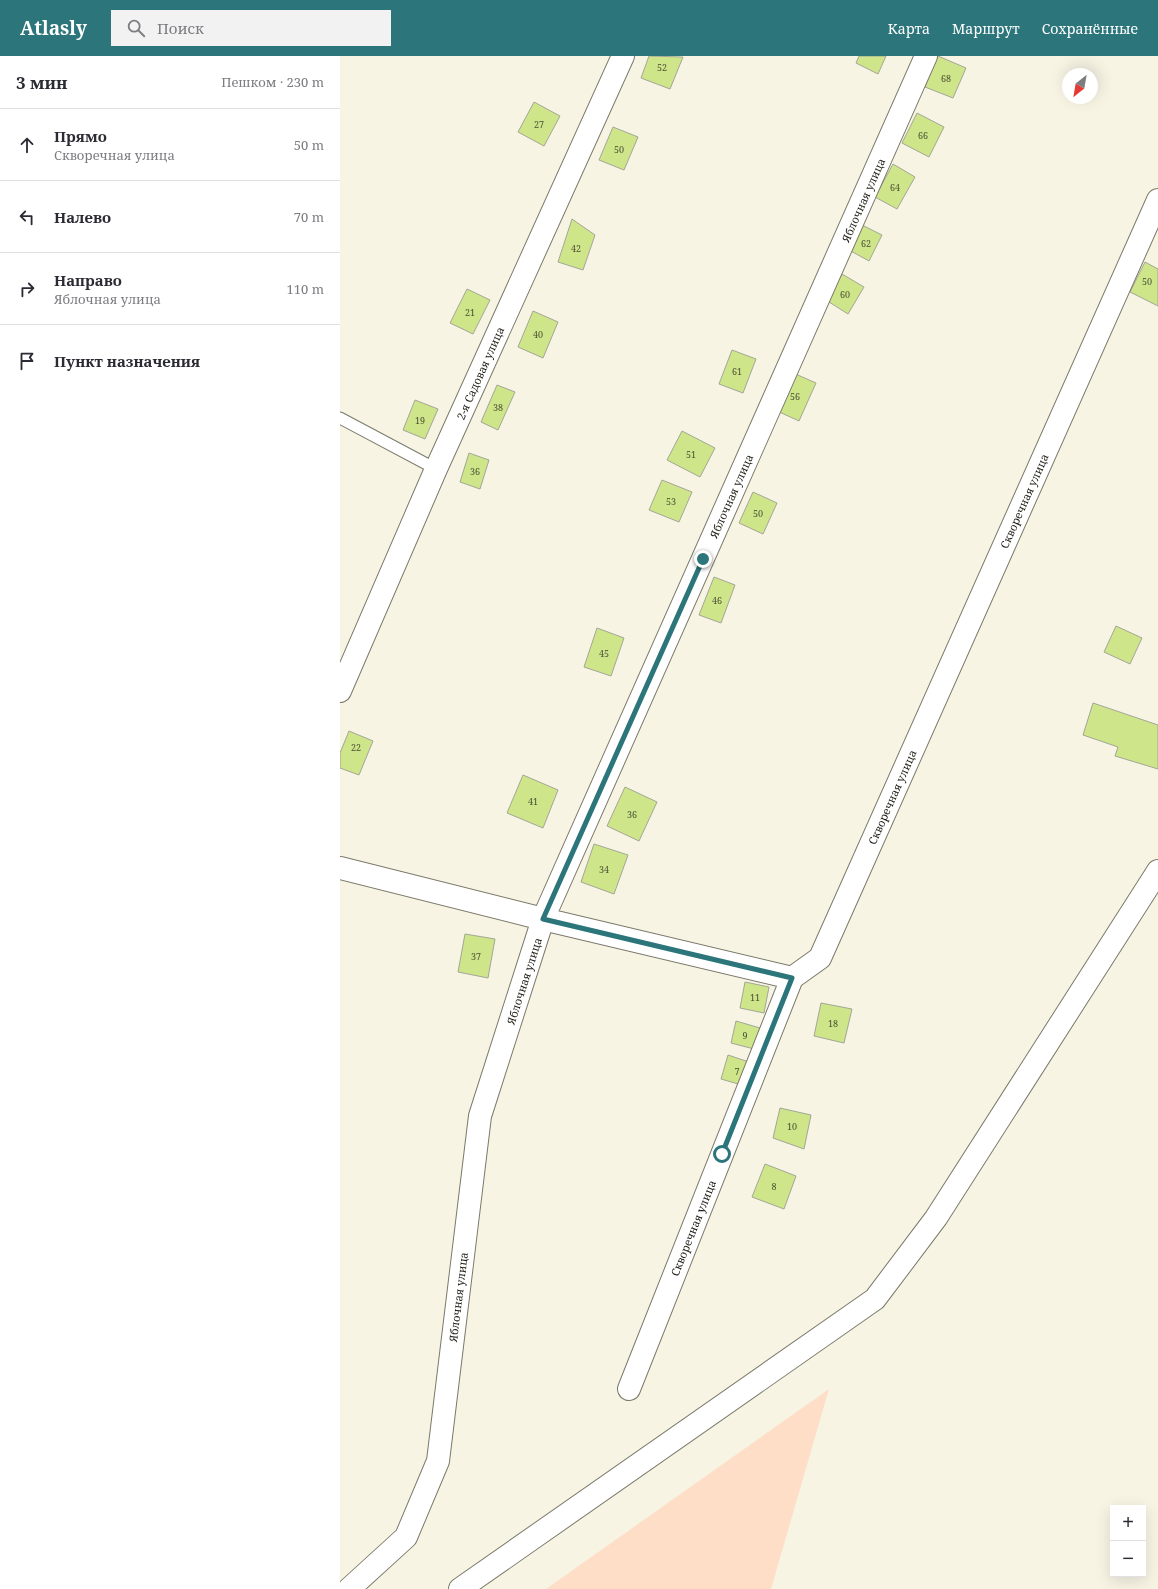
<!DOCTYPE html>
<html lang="ru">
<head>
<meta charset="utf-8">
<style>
  :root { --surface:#fff; --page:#f2f2f3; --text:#2b2b33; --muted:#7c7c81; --line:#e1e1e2; --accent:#2b757b }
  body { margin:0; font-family:"Noto Serif",serif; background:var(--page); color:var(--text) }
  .controls { position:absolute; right:12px; bottom:12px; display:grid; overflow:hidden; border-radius:0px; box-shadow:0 4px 16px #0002 }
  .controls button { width:36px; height:36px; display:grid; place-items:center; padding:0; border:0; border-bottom:1px solid var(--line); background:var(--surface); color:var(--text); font:20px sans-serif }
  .compass { position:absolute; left:722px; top:12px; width:36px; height:36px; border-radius:50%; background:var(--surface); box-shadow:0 4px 16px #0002; rotate:211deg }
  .stop { position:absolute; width:12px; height:12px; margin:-9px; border:3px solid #2b757b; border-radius:50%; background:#fff }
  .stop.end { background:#2b757b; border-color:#fff; box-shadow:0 1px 4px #0008 }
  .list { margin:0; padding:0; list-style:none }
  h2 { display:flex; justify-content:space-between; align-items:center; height:52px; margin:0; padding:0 16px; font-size:17px }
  h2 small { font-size:13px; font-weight:400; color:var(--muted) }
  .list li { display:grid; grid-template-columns:26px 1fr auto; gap:12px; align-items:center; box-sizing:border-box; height:72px; padding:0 16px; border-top:1px solid var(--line) }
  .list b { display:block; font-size:15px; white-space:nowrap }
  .list p { margin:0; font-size:13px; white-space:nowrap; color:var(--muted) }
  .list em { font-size:13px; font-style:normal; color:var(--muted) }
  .icon { flex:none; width:22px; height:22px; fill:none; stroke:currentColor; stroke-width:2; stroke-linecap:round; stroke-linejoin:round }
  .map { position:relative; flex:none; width:818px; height:1533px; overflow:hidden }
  header { display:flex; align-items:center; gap:24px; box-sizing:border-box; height:56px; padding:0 20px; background:var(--accent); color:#fff }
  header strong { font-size:19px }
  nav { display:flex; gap:22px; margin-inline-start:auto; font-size:14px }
  .search { width:280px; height:36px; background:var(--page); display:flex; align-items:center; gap:10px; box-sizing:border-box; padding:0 14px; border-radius:0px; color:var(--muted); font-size:15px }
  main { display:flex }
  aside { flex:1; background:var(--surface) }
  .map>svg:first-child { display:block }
</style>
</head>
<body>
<header>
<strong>Atlasly</strong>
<div class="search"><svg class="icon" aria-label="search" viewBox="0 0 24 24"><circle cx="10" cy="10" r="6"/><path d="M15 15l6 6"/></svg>Поиск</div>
<nav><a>Карта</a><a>Маршрут</a><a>Сохранённые</a></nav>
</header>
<main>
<aside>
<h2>3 мин<small>Пешком · 230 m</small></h2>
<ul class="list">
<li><svg class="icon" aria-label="ahead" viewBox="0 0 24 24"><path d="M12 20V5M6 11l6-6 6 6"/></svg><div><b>Прямо</b><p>Скворечная улица</p></div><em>50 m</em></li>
<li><svg class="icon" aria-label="left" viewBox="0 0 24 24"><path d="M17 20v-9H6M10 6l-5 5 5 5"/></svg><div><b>Налево</b></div><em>70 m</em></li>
<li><svg class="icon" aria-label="right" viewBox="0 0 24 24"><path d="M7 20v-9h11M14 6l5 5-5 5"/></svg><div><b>Направо</b><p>Яблочная улица</p></div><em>110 m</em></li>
<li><svg class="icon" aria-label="arrive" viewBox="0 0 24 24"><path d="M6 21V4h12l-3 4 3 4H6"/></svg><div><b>Пункт назначения</b></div></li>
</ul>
</aside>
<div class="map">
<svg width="818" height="1533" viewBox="0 0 818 1533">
  <rect width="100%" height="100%" fill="#f7f4e4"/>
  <path fill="#fedec7" d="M489,1333L431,1533H206Z"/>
  <path fill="#cfe58a" stroke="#a2a697" d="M309,0L343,1L330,33L301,22Z
    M519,0H546L538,18L516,7Z
    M598,0L626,12L613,42L585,31Z
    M194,46L220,60L204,90L178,76Z
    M577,57L604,71L589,101L562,87Z
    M273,71L298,81L284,114L259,104Z
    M553,108L575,121L557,153L535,141Z
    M232,163L255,179L243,214L218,206Z
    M522,169L542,179L529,205L509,194Z
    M805,206L818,213V250L790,236Z
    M502,218L524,231L508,258L486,244Z
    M127,233L150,244L133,278L110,267Z
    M193,255L218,266L203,302L178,291Z
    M392,294L416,303L403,337L379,328Z
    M451,316L476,327L459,365L435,354Z
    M157,329L175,336L158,374L141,366Z
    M75,344L98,353L85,383L63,374Z
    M342,375L375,392L360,421L327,404Z
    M129,397L149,404L140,433L120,426Z
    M322,424L352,436L339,466L309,454Z
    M413,436L437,447L423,478L399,467Z
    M374,521L395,529L381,567L359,559Z
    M776,570L802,582L790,608L764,596Z
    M257,572L284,582L271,620L244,611Z
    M753,647L818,669V713L775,700L778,691L743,679Z
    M9,675L33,685L19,719L0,712V697Z
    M183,719L218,734L203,772L167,757Z
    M285,731L317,746L299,785L267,770Z
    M254,788L288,799L274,838L241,826Z
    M125,878L155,883L148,922L118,916Z
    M405,926L429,931L424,957L400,952Z
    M481,947L512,953L504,987L474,980Z
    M396,965L420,972L414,993L391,987Z
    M388,999L412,1007L405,1030L381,1023Z
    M440,1052L471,1059L464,1093L433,1082Z
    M425,1108L456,1120L444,1153L412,1141Z"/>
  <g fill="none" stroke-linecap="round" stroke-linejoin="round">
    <g stroke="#7b796a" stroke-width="13">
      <path id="service" d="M0,362L96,413"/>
    </g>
    <g stroke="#7b796a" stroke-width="24">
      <path id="minor" d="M0,635L96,413L283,0
        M0,812L203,863L452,922
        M289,1333L452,922L480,902L818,144
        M9,1533L66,1481L98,1405L140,1060L203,863L586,0
        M120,1533L535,1243L596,1162L818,815"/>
    </g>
    <use href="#service" stroke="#fff" stroke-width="11"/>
    <use href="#minor" stroke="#fff" stroke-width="22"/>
  </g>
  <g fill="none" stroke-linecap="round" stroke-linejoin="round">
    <path stroke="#2b757b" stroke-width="5" d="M363,503L203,863L452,922L382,1098"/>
  </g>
  <g text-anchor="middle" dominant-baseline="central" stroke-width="3.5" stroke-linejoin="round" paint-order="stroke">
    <g font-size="9" fill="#4b5034">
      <text x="322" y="11">52</text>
      <text x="606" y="22">68</text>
      <text x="199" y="68">27</text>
      <text x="583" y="79">66</text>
      <text x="279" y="93">50</text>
      <text x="555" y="131">64</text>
      <text x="526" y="187">62</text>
      <text x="236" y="192">42</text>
      <text x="807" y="225">50</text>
      <text x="505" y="238">60</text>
      <text x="130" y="256">21</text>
      <text x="198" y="278">40</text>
      <text x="397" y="315">61</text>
      <text x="455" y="340">56</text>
      <text x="158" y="351">38</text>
      <text x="80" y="364">19</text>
      <text x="351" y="398">51</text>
      <text x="135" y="415">36</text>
      <text x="331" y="445">53</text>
      <text x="418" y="457">50</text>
      <text x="377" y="544">46</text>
      <text x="264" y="597">45</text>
      <text x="16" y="691">22</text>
      <text x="193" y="745">41</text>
      <text x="292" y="758">36</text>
      <text x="264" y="813">34</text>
      <text x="136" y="900">37</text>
      <text x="415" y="941">11</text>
      <text x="493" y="967">18</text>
      <text x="405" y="979">9</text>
      <text x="397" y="1015">7</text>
      <text x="452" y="1070">10</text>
      <text x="434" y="1130">8</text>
    </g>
    <g font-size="11" fill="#1f1e18" stroke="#fff">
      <text transform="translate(523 144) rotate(-66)">Яблочная улица</text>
      <text transform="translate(140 317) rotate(-66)">2-я Садовая улица</text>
      <text transform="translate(391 440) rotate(-66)">Яблочная улица</text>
      <text transform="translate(684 445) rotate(-66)">Скворечная улица</text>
      <text transform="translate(552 741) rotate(-66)">Скворечная улица</text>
      <text transform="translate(184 925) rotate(-72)">Яблочная улица</text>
      <text transform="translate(353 1172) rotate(-68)">Скворечная улица</text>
      <text transform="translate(118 1241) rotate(-83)">Яблочная улица</text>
    </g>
  </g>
</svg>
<div class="controls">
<button>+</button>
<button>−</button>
</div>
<svg class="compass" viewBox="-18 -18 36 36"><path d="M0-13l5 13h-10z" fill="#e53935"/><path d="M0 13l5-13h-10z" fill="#7c7c81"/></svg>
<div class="stop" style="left:382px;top:1098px"></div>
<div class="stop end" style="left:363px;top:503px"></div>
</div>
</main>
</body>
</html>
